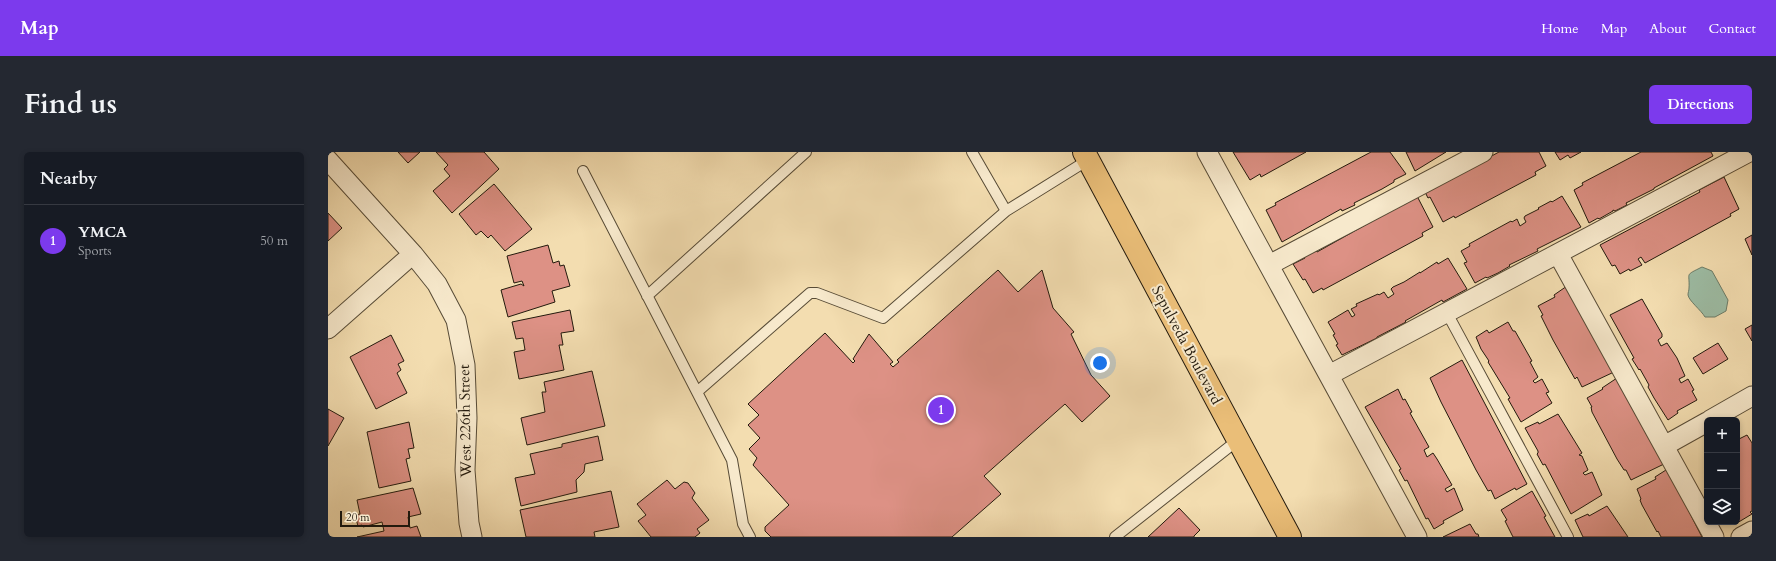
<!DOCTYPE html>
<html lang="en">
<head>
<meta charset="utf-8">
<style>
  :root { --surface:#171b24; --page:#242831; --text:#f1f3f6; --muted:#9ea1a6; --line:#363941; --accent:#7c3aed }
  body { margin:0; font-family:Cardo,serif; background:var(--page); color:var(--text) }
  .controls { position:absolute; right:12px; bottom:12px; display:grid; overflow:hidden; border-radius:6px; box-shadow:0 2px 6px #0003 }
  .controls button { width:36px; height:36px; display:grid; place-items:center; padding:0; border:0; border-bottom:1px solid var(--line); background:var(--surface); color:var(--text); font:20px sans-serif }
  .scale { position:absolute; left:12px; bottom:10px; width:70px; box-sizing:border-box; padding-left:4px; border:2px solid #231a0d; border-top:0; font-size:11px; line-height:14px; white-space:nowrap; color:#231a0d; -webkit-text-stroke:3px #f7e9cc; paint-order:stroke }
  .you { position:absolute; left:772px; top:211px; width:14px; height:14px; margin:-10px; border:3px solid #fff; border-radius:50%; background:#1a73e8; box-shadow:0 0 0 6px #1a73e833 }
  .badge { display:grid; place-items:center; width:26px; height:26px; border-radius:50%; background:var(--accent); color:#fff; font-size:13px; font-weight:700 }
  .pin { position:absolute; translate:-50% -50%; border:2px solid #fff; box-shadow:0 1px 4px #0006 }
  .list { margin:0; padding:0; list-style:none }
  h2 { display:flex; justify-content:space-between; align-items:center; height:52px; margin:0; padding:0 16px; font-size:17px }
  h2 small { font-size:13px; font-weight:400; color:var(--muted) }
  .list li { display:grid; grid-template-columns:26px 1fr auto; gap:12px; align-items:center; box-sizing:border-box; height:72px; padding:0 16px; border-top:1px solid var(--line) }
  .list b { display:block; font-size:15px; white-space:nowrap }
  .list p { margin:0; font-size:13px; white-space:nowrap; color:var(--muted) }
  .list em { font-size:13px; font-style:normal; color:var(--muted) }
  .icon { flex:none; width:22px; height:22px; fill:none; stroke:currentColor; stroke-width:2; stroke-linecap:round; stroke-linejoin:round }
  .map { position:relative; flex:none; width:1424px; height:385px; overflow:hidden; border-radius:6px }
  header { display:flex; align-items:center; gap:24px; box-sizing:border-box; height:56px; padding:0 20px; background:var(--accent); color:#fff }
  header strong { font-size:19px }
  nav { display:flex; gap:22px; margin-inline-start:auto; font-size:14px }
  .intro { display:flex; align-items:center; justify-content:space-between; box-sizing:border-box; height:96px; padding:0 24px }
  h1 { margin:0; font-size:28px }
  .button { padding:10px 18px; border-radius:6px; background:var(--accent); color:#fff; font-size:14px; font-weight:700 }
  main { display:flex; gap:24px; padding:0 24px }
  aside { flex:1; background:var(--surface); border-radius:6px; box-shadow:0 2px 6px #0003 }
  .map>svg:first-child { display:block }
</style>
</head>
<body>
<header>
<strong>Map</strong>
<nav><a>Home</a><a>Map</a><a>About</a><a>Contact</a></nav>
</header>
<div class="intro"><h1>Find us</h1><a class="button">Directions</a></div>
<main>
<aside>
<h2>Nearby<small></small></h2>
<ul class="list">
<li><span class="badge">1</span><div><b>YMCA</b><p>Sports</p></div><em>50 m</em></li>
</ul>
</aside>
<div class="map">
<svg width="1424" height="385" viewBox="0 0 1424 385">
  <rect width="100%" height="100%" fill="#f3ddb0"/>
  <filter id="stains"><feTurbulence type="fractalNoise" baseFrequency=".005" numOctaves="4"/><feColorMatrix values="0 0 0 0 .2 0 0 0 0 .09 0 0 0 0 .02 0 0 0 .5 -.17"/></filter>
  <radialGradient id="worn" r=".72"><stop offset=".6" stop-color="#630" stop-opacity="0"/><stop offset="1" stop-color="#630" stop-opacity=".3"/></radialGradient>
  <path fill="#9dbda5" stroke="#6c7c68" d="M1374,115L1384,119L1400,148L1398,159L1387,165H1377C1373,158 1361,149 1360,143C1360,140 1361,139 1361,136C1362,120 1356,124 1374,115Z"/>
  <path fill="#dd9185" stroke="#231a0d" d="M70,0H92L80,11Z
    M108,0H156L171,17L124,61L105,39L122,24L116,17L120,13Z
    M905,0H978L933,25L932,22L922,28Z
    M1043,0H1062L1078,22L1066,28V30L1054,37L1026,51L1027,53L1014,59L1013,57L954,90L938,58L948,53L947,51Z
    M1078,0H1118L1087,19Z
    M1171,0H1211L1218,14L1207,20L1208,23L1127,66L1126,64L1115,70L1102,45L1100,46L1097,40Z
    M1227,0H1253L1242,6L1240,3L1232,8Z
    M1313,0H1383L1385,4L1326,36V37L1298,51L1299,53L1287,59L1285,58V59L1271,67L1270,66L1261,71L1246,38L1255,33L1254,31Z
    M1396,25L1411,57L1402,62L1403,64L1317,111L1313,105L1310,107L1314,113L1302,119L1301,117L1292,122L1287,113L1284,114L1272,93L1372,40L1371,38Z
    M166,32L204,77L177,99L163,83L160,86L153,79L148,83L131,62Z
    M1089,44L1105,75L1094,81L1095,84L1034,117L995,138L994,136L985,141L977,127L975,128L965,112L977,106L976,104L987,98L989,100Z
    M1234,44L1253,75L1209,97L1210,99L1181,113L1182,114L1170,121L1159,126L1158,125L1147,131L1136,111L1139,110L1133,99L1142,94L1141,92L1183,69L1184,70L1189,67L1192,74L1198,70L1196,66L1197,64L1211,57L1210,56L1223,49L1224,50Z
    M0,61L14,76L0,89Z
    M1424,83V103L1417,87Z
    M220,93L225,111L231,109L232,114L236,113L242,134L224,139L227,150L180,165L173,138L193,132L196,134L194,129L186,131L179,104Z
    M1120,106L1139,137L1115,150L1114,148L1077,169L1078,170L1049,185V186L1014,203L1008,193L1010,192L1005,183L1007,182L1000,170L1020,158L1024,165L1027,163L1023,157L1029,154L1028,152L1050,142L1051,143L1056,140L1060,146L1066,142L1063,137L1065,135L1076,130L1092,120V121L1109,110L1110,112Z
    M670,118L690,140L714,118L725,156L746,180L743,182L763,223L782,244L754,270L737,252L656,324L673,342L624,385H443L437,379V375L461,353L425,313L429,306L421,297L432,286L420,273L431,263L420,252L497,181L525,211L527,209L525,207L541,182L565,210L562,212L565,215L571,210L569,208Z
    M1239,134L1286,220L1254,235L1249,225L1247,227L1225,188L1213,164L1215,163L1210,154L1227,145L1226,143Z
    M1314,147L1334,182V185L1330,188L1333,194L1339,191L1349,206L1357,224L1351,227L1353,231L1360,227L1366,238L1364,239L1369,248L1349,259L1350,261L1340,268L1326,246L1320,235L1321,233L1312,217L1311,218L1304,207L1306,206L1282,163Z
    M242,158L246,179L233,181L235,193H231L236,218L191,227L186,200L197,198L195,186L188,187L184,170Z
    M1180,170L1185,179H1187L1204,209L1202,210L1210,225L1205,229L1207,231L1214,227L1221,240L1218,241L1224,251L1193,270L1180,247L1182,246L1160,210L1161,209L1153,197L1148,185L1159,178L1161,181Z
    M1424,173V189L1417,177Z
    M63,183L76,209L70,212L73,218L69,221L79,241L48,257L22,205Z
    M1390,191L1400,207L1375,222L1365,206Z
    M1134,208L1199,332L1188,338L1187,336L1167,347L1163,338L1160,339L1148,318L1113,250L1102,226Z
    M264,219L277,274L199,293L193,266L217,260L214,240H218L216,230Z
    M1289,226L1336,312L1303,328L1298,318H1296L1289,307L1264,260L1263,255H1264L1259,246L1275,237L1274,236Z
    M1070,237L1075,248L1077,247L1084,260L1082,261L1101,295L1096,298L1099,305L1105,301L1109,307L1124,333L1117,337L1119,340L1126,336L1135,358L1115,369L1116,371L1106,377L1100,366L1098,367L1079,328L1077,329L1071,318L1073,317L1037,255Z
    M0,257L16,266L0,294Z
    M1230,262L1254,301L1251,303L1254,304L1260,318L1255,321L1257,323L1264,320L1274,343L1243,362L1217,312L1215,313L1209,302L1210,301V299L1197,276L1210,270L1211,272Z
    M81,270L86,296L80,297L82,306L78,307L83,329L51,336L39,280Z
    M1419,283L1424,291V359L1422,360L1424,362L1409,371V288Z
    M270,284L275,308L257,312L256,320L248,328L249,340L193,354L187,326L207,322L202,302L234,295V292Z
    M1338,318L1346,330L1374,385H1333L1330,379L1329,380L1314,353L1312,348L1313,347L1309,337L1328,327L1327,325Z
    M339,328L347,337L356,330L360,331L367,341L364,346L381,368L369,377L372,381L367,385H323L310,369L318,363L309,352Z
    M85,336L93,362L80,365L82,376L89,374L93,385H29L56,379L54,370L35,375L34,373L30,374L27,363L32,362L29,348Z
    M283,339L291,375L266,380L267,385H198L192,358Z
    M1204,339L1218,364L1216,365L1227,385H1185L1177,369L1179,368L1173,358Z
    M1279,354L1300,385H1255L1247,368L1260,362L1261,364Z
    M851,356L872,378L866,384V385H820Z
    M1142,372L1148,382H1150L1151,385H1115Z"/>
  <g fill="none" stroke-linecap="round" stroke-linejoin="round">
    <g stroke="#574b36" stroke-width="12">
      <path id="service" d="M644,0L678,59
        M255,19L404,308L415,372L422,385
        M319,144L478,0
        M1119,161L1240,385
        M369,240L482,141H489L555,166L678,59L760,8
        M787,385L910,288"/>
    </g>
    <g stroke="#574b36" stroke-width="21">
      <path id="minor" d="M879,0L1089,385
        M0,8L85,102L109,132L128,168L137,213L139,266L137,318L141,371L144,385
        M1230,102L1386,385
        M941,113L1155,0
        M0,177L85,102
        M1001,223L1421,0
        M1382,268L1424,244
        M1336,294L1379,270
        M1413,385L1424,379"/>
    </g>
    <g stroke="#231a0d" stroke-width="24">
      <path id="primary" d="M756,0L962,385"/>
    </g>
    <use href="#service" stroke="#f7e9cc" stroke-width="10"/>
    <use href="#minor" stroke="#f7e9cc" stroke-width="19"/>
    <use href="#primary" stroke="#eabe78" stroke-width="22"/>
  </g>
  <g text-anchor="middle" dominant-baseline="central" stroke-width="4" stroke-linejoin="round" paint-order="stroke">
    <g font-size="15" fill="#231a0d" stroke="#f7e9cc">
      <text transform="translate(859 193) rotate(62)">Sepulveda Boulevard</text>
      <text transform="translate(137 269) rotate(-91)">West 226th Street</text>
    </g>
  </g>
  <rect width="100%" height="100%" filter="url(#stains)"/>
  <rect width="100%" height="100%" fill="url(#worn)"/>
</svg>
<div class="controls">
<button>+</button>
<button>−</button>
<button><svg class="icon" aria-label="layers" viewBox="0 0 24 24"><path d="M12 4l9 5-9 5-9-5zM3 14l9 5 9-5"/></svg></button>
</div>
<div class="scale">20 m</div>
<div class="you"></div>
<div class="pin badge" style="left:613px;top:258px">1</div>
</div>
</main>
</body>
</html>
